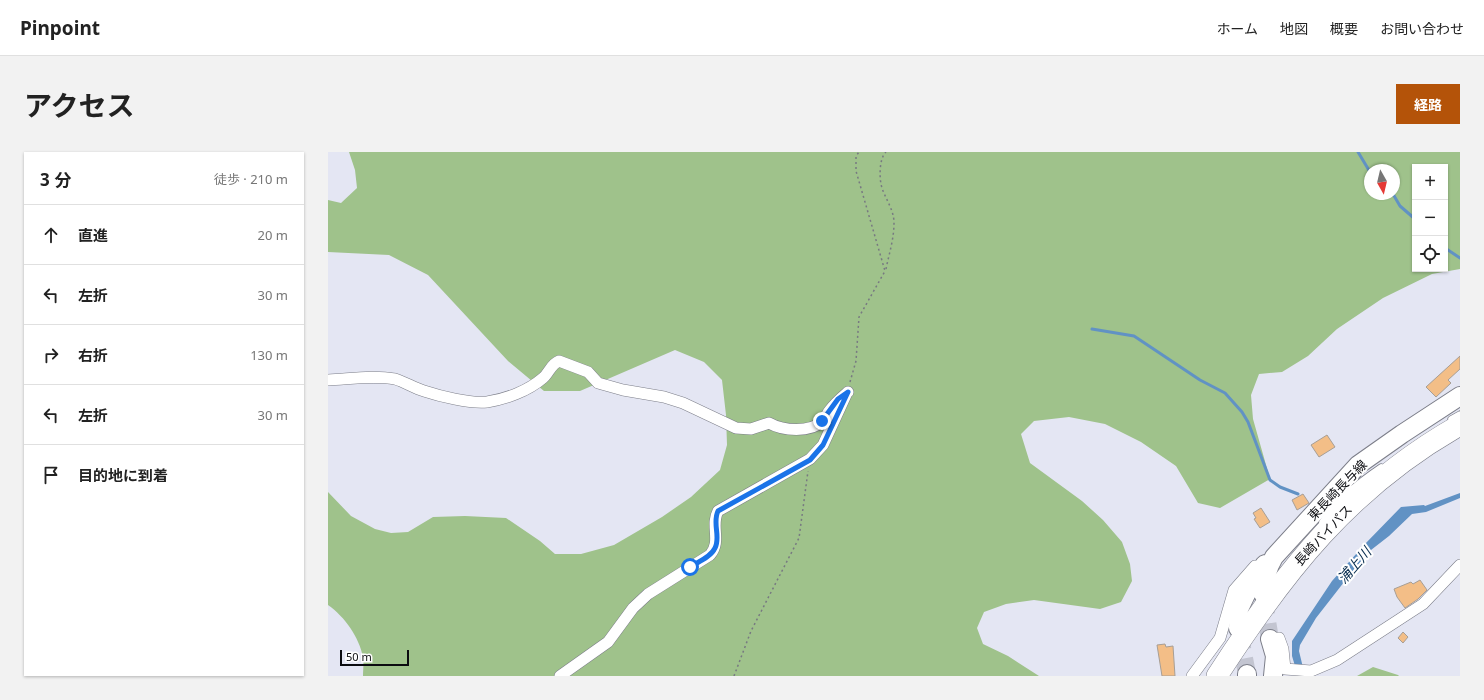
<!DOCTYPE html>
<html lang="ja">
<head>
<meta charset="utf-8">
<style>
  :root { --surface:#fff; --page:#f2f2f2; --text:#222; --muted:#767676; --line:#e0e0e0; --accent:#b45309 }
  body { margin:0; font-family:"Noto Sans","Noto Sans JP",sans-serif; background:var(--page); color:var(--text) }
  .controls { position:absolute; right:12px; top:12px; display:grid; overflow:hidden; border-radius:0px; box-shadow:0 1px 3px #0004 }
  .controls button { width:36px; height:36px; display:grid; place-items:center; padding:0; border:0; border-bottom:1px solid var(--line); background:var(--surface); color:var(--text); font:20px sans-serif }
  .compass { position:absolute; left:1036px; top:12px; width:36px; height:36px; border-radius:50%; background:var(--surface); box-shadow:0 1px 3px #0004; rotate:172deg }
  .scale { position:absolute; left:12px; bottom:10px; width:69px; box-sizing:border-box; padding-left:4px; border:2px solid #0b0c10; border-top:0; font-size:11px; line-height:14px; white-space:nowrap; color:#0b0c10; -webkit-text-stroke:3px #fff; paint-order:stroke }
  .stop { position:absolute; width:12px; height:12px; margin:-9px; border:3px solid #1a73e8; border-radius:50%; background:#fff }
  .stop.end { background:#1a73e8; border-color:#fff; box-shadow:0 1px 4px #0008 }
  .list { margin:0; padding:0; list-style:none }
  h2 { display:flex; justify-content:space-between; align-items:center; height:52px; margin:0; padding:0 16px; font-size:17px }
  h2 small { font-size:13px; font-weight:400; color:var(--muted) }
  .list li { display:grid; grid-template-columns:26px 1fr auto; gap:12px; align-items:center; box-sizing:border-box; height:60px; padding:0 16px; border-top:1px solid var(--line) }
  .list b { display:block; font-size:15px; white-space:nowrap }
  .list em { font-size:13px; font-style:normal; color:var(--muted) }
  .icon { flex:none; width:22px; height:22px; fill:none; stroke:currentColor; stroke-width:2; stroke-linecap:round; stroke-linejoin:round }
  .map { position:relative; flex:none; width:1132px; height:524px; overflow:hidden; border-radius:0px }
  header { display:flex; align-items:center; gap:24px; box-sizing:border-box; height:56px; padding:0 20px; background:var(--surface); border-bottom:1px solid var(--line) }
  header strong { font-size:19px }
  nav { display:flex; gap:22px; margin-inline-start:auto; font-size:14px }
  .intro { display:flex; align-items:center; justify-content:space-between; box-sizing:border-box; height:96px; padding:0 24px }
  h1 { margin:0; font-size:28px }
  .button { padding:10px 18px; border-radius:0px; background:var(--accent); color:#fff; font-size:14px; font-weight:700 }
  main { display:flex; gap:24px; padding:0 24px }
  aside { flex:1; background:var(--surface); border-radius:0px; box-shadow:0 1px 3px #0004 }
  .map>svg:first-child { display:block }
</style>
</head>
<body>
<header>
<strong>Pinpoint</strong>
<nav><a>ホーム</a><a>地図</a><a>概要</a><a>お問い合わせ</a></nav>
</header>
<div class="intro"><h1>アクセス</h1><a class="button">経路</a></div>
<main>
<aside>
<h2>3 分<small>徒歩 · 210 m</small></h2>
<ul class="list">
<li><svg class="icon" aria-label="ahead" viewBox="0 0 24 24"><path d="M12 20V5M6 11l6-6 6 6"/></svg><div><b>直進</b></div><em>20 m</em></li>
<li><svg class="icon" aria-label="left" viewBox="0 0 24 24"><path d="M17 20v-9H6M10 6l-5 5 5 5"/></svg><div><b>左折</b></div><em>30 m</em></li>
<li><svg class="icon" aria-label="right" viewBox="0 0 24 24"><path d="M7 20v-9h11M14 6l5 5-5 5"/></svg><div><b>右折</b></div><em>130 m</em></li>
<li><svg class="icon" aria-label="left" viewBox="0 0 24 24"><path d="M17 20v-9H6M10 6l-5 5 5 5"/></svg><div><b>左折</b></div><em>30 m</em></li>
<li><svg class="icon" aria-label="arrive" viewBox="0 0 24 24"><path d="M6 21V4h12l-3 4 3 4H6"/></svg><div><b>目的地に到着</b></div></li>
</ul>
</aside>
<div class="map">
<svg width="1132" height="524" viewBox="0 0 1132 524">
  <rect width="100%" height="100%" fill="#e4e6f3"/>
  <path fill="#9fc28b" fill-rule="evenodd" d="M21,0H1132V117L1104,122L1055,146L1009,177L980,204L954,220L931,222L923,243L925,267L942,327L892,356L870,351L848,314L813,290L777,272L741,265L706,269L693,282L702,311L754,349L775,368L794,390L802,412L804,429L793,450L772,457L706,448L678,452L656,460L649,476L655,492L680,504L711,524H35C35,518 36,511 35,505C31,485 17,465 0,453V340L23,364L47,377L63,381L80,380L105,365L137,364L178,366L212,389L227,402H253L286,393L334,365L363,345L392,318L399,293L398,263L394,228L376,210L347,198L252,239H216L180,209L100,123L61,103L0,100V48L13,51L29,36L27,18ZM1087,15H1117V117H1087ZM1042,18H1066V42H1042Z
    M1045,515L1070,523L1071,524H1029Z"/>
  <path fill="#6192c4" d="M1132,341V346L1098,360L1084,362L1061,384L1043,398L1027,416L988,466L972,493L971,499L977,524H970L964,504V489L1004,429L1037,392L1073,355L1096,353L1097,354Z"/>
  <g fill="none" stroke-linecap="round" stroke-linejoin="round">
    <path stroke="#6192c4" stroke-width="3" d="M1030,0L1042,20
      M1065,42L1072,54L1087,67
      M1117,96L1132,106
      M764,177L806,184L872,228L897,241L914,260L920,270L942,328L952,335L970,342"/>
  </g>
  <path fill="#f3be87" stroke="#a79e95" d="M1132,204V217L1120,228L1123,231L1108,245L1098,235Z
    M999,283L1007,295L991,305L983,293Z
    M975,342L981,351L969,358L964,348Z
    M933,356L942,370L932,376L926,367L928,366L925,361Z
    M1092,428L1099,438L1090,447L1077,456L1069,445L1066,437L1083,430L1085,432Z
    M1075,480L1080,485L1075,491L1070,486Z
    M837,492L838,495L845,494L847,524H834L829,493Z"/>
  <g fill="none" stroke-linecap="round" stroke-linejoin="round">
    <path stroke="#c3c5d1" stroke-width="18" stroke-dasharray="18 9" stroke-linecap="butt" d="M935,445L942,487
      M911,480L919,522"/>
    <g stroke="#7c7e89" stroke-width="7">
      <path id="lane" d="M1123,267L1132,262
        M994,370C1009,347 1031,330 1053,315"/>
    </g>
    <g stroke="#7c7e89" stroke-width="12">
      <path id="street" d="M0,228C22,227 45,223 67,227C77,230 86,236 96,239C111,244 143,252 159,250C178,247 200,239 215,226C221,221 223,212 231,209L260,220L270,231L295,238L336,245L355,251L408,276L423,277L441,271C455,279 482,281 495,269C498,266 499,261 502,258C507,251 513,246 520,240
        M942,487L951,486L955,497L957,517L983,519L1009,508L1095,452L1132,413
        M232,524L280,490L305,456L320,442L382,403C394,389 382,374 390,359L482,307L495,293L518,243
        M864,524L892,486L906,438L927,414"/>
    </g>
    <g stroke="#7c7e89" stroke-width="20">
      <path id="primary" d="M935,442C936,429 939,417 946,405L1030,313L1074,282L1132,244
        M910,476L911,457L923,432L937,412
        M942,487L947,504L945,524
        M919,522V524"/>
    </g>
    <g stroke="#7c7e89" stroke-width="22">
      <path id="highway" d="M889,524C956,420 1022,335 1132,273"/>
    </g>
    <path stroke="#777981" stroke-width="1.5" stroke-dasharray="2 3" stroke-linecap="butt" d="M558,117C561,102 566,87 566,71C566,58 558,48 554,36C551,27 551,6 558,0
      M522,230L528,209L531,165L557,119L528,19V4L531,0
      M406,524L423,479L471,386L480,319"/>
    <use href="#lane" stroke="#fff" stroke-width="5.5"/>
    <use href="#street" stroke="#fff" stroke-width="11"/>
    <use href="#primary" stroke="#fff" stroke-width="18"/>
    <use href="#highway" stroke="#fff" stroke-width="21"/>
  </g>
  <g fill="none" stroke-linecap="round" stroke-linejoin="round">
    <path stroke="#1a73e8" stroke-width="5" d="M362,415C370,410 383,405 387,396C393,385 384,371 390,359L482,308L495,293L520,240L510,247L494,269"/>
  </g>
  <g text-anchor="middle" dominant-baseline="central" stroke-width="4" stroke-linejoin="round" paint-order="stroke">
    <g font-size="13" fill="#0b0c10" stroke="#fff">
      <text transform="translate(1009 338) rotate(-46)">東長崎長与線</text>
      <text transform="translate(995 383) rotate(-47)">長崎バイパス</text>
    </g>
    <g font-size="14" font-style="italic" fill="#072c4e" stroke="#fff">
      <text transform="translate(1026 413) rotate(-49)">浦上川</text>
    </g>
  </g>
</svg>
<div class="controls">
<button>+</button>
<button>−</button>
<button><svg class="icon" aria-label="locate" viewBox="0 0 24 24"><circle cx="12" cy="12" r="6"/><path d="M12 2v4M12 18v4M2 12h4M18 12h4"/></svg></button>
</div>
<svg class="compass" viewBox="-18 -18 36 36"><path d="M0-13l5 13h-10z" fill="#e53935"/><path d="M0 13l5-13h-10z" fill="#767676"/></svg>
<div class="scale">50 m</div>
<div class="stop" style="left:362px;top:415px"></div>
<div class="stop end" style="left:494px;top:269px"></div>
</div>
</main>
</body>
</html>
